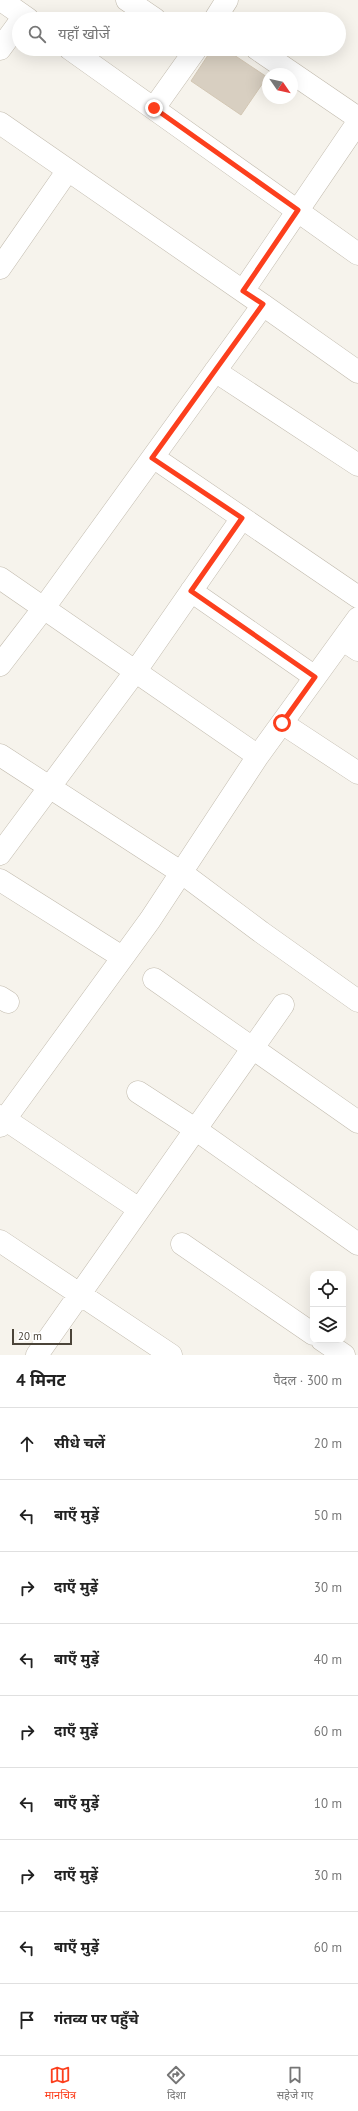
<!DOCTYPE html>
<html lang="hi">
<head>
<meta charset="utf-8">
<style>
  :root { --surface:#fff; --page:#f6f6f6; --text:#222; --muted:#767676; --line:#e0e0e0; --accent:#fc3f1d }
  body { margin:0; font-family:"PT Sans","Noto Sans Devanagari",sans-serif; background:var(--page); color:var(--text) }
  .controls { position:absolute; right:12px; bottom:12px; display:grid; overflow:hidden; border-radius:8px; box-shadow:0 4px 16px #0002 }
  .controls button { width:36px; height:36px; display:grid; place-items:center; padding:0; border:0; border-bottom:1px solid var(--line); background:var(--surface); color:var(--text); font:20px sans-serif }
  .compass { position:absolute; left:262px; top:68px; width:36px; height:36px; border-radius:50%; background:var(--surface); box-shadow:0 4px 16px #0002; rotate:124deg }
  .scale { position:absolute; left:12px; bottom:10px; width:60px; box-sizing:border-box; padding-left:4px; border:2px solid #4b4439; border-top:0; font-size:11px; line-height:14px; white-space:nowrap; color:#4b4439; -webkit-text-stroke:3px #fff; paint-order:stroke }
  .stop { position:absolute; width:12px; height:12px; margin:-9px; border:3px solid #fc3f1d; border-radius:50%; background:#fff }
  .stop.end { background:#fc3f1d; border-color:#fff; box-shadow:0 1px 4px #0008 }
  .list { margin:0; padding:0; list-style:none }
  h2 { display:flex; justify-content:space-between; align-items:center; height:52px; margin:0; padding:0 16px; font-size:17px }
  h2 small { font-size:13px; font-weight:400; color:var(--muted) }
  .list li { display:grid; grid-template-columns:26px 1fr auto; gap:12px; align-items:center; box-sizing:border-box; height:72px; padding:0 16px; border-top:1px solid var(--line) }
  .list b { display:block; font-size:15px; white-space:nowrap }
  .list em { font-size:13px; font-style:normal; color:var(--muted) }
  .icon { flex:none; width:22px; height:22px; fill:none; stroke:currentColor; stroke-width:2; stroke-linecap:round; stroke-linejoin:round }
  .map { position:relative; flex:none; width:358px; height:1355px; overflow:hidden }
  .search { position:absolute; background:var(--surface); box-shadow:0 4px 16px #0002; left:12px; right:12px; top:12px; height:44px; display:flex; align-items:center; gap:10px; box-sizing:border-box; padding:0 14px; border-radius:22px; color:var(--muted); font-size:15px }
  .sheet { height:700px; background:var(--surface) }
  nav { display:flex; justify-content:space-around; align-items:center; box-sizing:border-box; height:56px; border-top:1px solid var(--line); background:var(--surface); font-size:11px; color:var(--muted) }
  nav a { display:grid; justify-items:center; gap:2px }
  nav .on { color:var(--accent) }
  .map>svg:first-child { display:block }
</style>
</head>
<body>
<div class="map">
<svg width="358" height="1355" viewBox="0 0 358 1355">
  <rect width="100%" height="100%" fill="#f6f3ec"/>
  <path fill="#d8cfc1" stroke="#d3c7b4" d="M212,49H225L267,77L241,115L191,81Z"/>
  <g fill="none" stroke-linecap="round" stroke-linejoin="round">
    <g stroke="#c2bbae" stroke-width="23">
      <path id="minor" d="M1,0L28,19
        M127,0L155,19
        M215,19L227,0
        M0,49L19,23
        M70,49L358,254
        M257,49L358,118
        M154,108L196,49
        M0,123L263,305L358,372
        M0,268L68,170
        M243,291L358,122
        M215,371L358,465
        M153,457L358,597
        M0,578L258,756
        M191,591L315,677
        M343,640L358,650
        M0,665L43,609L263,305
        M282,723L358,773
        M0,755L182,873L261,932L358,1001
        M0,854L135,672L242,518
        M0,880L122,957
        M154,979L358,1122
        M0,997L8,1002
        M138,1092L195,1129L358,1244
        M0,1116L139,1209
        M0,1126L150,920L258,756L358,618
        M0,1241L171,1355
        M182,1244L313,1334
        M322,1340L344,1355
        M37,1355L283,1005"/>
    </g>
    <use href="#minor" stroke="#fff" stroke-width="22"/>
  </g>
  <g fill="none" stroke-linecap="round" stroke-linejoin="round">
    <path stroke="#fc3f1d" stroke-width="5" d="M154,108L298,210L243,291L263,304L152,458L242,518L191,591L315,677L282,723"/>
  </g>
</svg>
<div class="controls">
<button><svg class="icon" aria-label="locate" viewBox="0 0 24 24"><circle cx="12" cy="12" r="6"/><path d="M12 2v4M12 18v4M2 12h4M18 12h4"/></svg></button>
<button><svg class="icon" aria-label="layers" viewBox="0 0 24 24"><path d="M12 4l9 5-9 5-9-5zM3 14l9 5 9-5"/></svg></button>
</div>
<svg class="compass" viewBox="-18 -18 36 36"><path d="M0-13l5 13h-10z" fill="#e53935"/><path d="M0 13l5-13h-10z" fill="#767676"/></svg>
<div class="scale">20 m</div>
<div class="stop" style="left:282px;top:723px"></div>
<div class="stop end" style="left:154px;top:108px"></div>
<div class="search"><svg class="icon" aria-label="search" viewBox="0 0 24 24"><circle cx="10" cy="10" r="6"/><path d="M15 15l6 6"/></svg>यहाँ खोजें</div>
</div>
<section class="sheet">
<h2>4 मिनट<small>पैदल · 300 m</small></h2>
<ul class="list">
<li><svg class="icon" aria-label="ahead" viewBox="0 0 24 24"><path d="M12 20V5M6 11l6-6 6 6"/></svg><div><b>सीधे चलें</b></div><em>20 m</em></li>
<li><svg class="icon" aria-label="left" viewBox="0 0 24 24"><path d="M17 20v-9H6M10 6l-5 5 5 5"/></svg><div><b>बाएँ मुड़ें</b></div><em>50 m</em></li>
<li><svg class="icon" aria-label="right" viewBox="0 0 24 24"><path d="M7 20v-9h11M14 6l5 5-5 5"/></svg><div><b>दाएँ मुड़ें</b></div><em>30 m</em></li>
<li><svg class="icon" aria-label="left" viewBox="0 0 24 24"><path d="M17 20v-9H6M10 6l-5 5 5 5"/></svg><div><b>बाएँ मुड़ें</b></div><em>40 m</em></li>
<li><svg class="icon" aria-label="right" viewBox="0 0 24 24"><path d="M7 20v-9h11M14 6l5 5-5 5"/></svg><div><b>दाएँ मुड़ें</b></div><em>60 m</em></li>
<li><svg class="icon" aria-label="left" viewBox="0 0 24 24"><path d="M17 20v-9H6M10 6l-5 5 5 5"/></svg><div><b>बाएँ मुड़ें</b></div><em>10 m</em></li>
<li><svg class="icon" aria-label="right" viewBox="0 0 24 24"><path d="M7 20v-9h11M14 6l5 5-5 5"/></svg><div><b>दाएँ मुड़ें</b></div><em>30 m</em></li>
<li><svg class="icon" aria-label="left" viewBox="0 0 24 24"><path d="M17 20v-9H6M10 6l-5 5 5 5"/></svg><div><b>बाएँ मुड़ें</b></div><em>60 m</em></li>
<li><svg class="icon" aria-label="arrive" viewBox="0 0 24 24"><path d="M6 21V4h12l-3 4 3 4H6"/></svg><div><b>गंतव्य पर पहुँचे</b></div></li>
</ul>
</section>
<nav>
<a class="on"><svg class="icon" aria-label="map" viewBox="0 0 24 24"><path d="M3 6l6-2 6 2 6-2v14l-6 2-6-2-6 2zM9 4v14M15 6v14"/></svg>मानचित्र</a>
<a><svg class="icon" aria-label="directions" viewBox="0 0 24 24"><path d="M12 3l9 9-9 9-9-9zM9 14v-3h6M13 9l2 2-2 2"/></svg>दिशा</a>
<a><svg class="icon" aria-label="saved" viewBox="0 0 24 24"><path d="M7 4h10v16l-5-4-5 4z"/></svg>सहेजे गए</a>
</nav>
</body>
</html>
